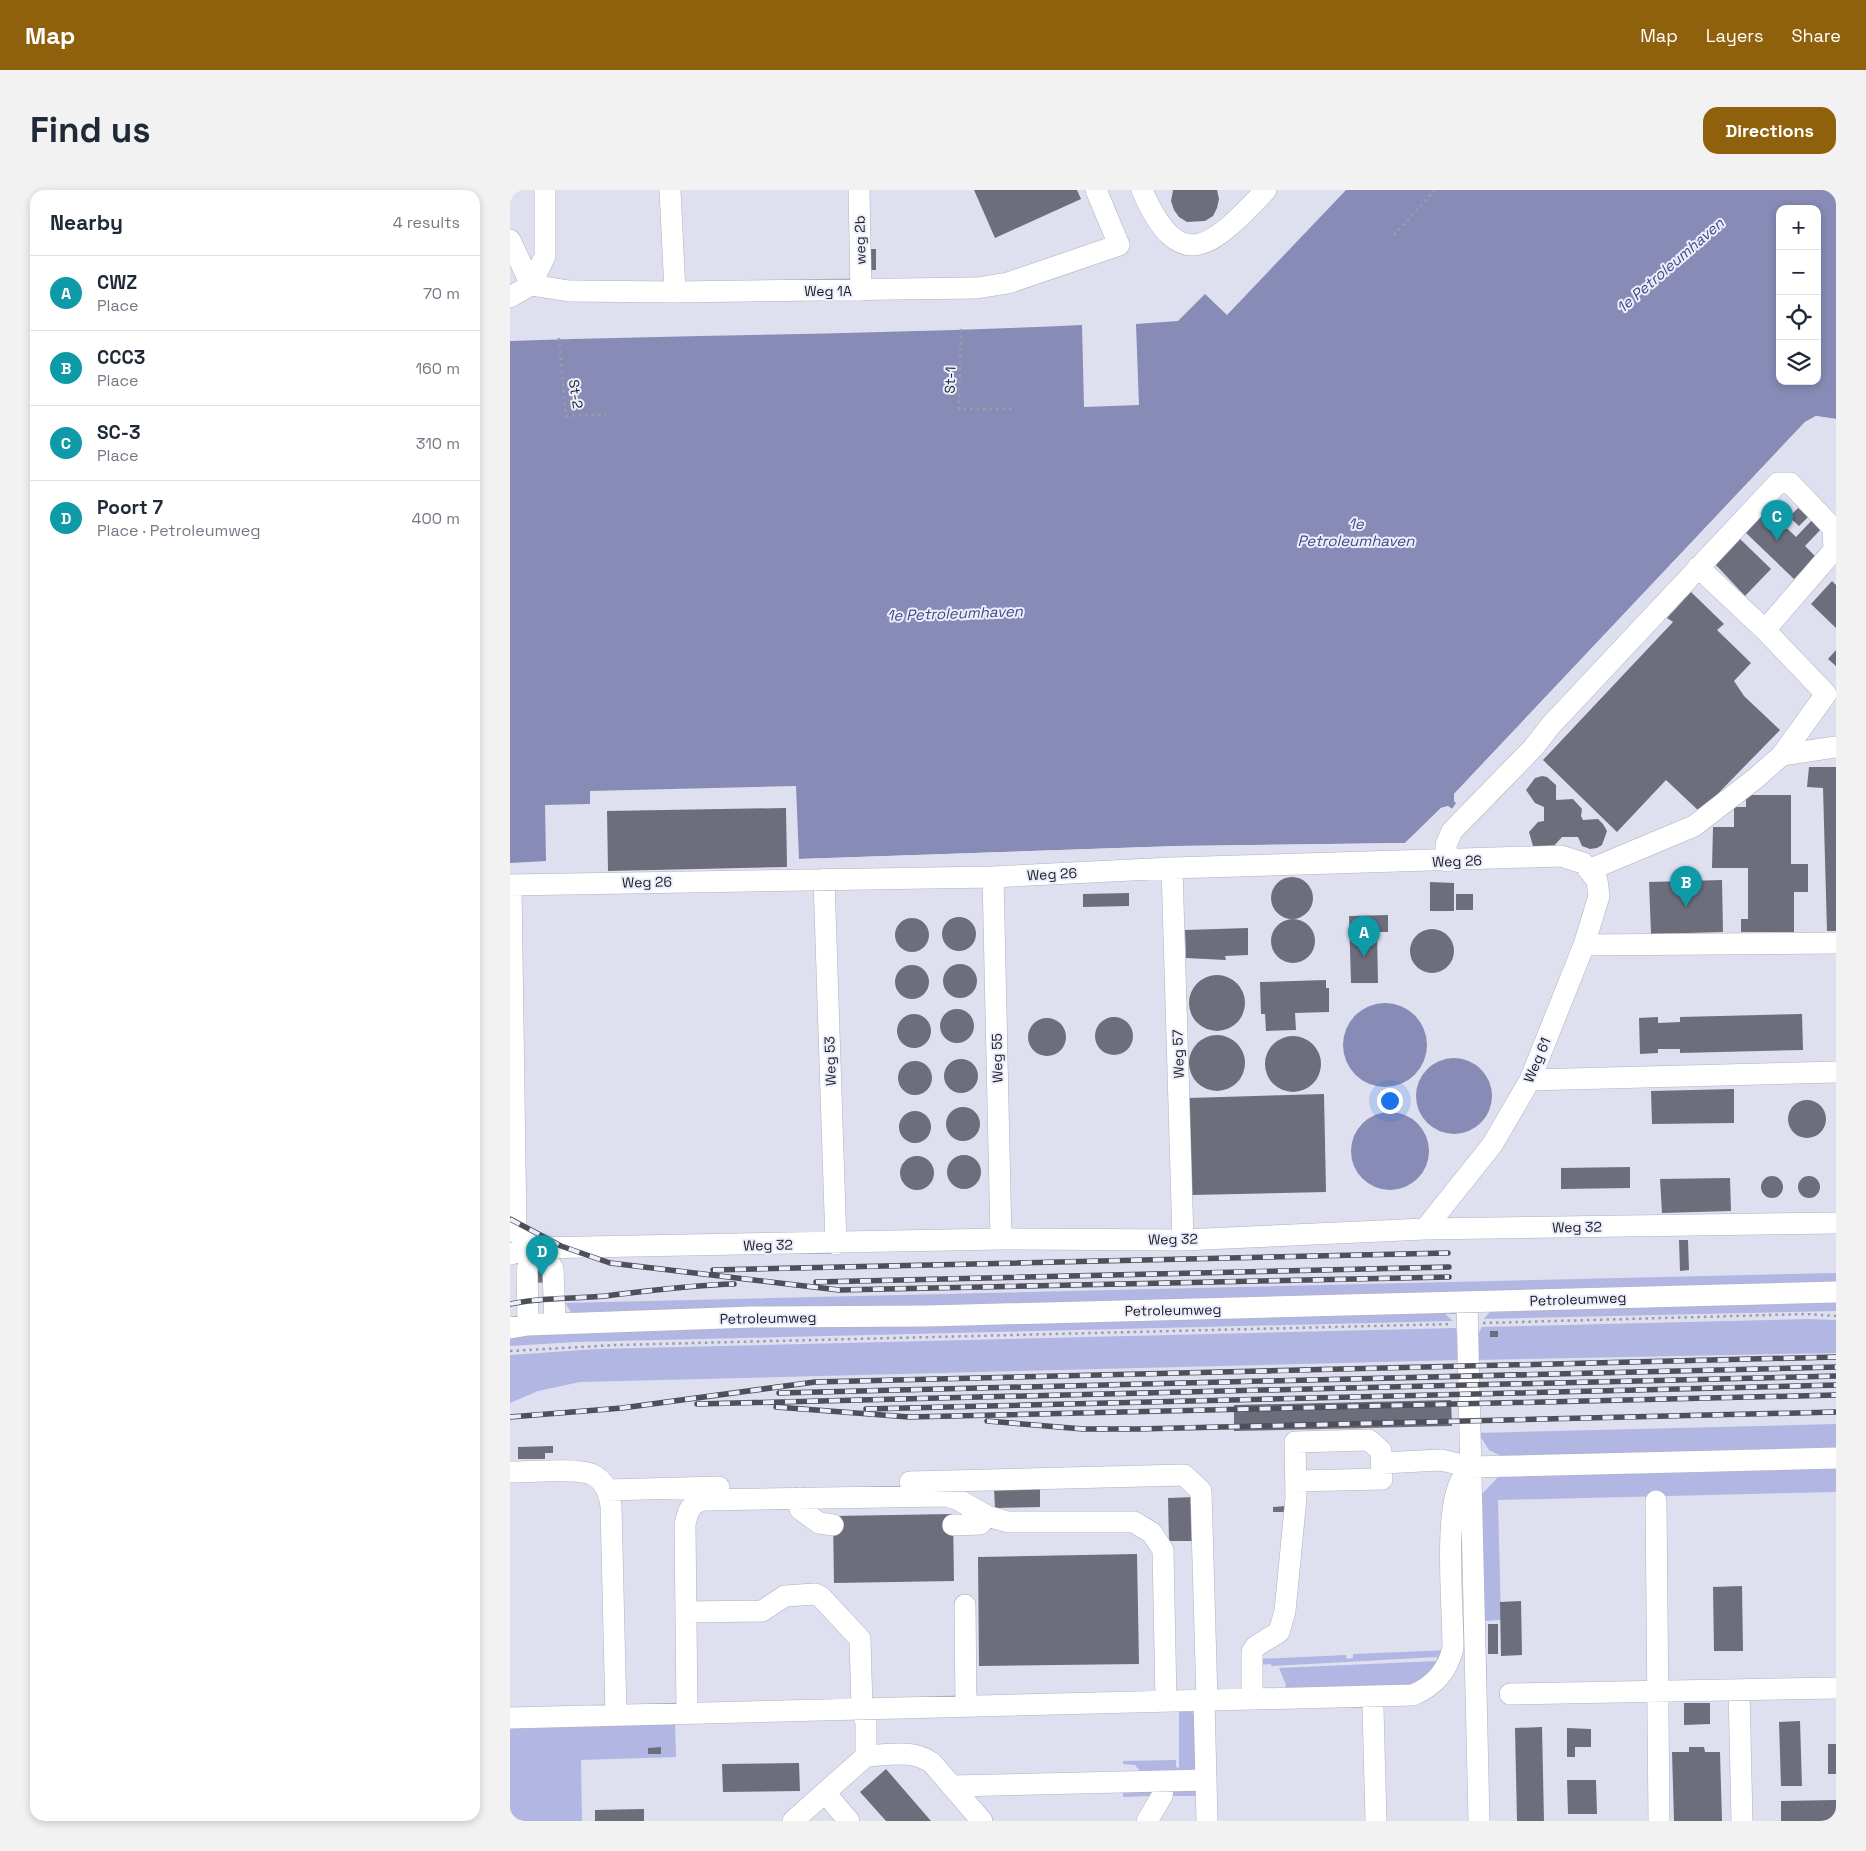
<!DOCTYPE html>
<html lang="en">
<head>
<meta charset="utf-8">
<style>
  :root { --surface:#fff; --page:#f2f2f3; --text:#1f2937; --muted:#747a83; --line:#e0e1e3; --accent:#90610c }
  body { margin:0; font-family:"Space Grotesk",sans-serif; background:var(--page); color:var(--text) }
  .controls { position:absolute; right:15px; top:15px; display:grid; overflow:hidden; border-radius:10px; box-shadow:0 2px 8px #0003 }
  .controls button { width:45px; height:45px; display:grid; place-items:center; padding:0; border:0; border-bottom:1px solid var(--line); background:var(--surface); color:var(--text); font:25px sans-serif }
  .you { position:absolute; left:879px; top:910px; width:18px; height:18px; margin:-12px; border:4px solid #fff; border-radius:50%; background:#1a73e8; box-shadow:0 0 0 8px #1a73e833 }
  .badge { display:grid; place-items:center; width:32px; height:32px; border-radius:50%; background:var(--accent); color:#fff; font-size:16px; font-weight:700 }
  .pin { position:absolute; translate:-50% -41px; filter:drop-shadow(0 1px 2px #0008) }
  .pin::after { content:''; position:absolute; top:26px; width:18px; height:15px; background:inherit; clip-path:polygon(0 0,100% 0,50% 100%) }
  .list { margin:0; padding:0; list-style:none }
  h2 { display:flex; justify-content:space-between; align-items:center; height:65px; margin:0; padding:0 20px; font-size:21px }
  h2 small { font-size:16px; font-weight:400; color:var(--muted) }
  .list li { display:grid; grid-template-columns:32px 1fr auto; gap:15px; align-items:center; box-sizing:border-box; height:75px; padding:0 20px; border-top:1px solid var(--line) }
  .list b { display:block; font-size:19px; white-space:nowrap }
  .list p { margin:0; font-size:16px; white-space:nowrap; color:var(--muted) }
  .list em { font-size:16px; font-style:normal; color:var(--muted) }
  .icon { flex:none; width:28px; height:28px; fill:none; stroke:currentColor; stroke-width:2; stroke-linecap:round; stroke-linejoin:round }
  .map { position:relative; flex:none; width:1326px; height:1631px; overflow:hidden; border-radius:15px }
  header { display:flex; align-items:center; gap:30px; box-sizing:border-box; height:70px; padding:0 25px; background:var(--accent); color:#fff }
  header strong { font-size:24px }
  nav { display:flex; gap:28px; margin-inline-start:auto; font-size:18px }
  .intro { display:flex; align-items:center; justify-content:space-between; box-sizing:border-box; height:120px; padding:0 30px }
  h1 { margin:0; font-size:35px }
  .button { padding:12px 22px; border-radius:15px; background:var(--accent); color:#fff; font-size:18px; font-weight:700 }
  main { display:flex; gap:30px; padding:0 30px }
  aside { flex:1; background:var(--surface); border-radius:15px; box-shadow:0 2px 8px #0003 }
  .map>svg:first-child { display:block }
</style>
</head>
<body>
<header>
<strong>Map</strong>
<nav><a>Map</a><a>Layers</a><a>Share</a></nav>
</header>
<div class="intro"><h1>Find us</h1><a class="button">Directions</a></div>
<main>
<aside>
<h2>Nearby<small>4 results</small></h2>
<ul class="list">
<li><span class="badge" style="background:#0f9aa8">A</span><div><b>CWZ</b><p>Place</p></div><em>70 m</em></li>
<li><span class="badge" style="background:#0f9aa8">B</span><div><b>CCC3</b><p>Place</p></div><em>160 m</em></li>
<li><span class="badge" style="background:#0f9aa8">C</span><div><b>SC-3</b><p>Place</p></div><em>310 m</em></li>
<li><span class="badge" style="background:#0f9aa8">D</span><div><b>Poort 7</b><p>Place · Petroleumweg</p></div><em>400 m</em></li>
</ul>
</aside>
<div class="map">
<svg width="1326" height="1631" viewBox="0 0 1326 1631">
  <rect width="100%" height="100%" fill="#dee0f0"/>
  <path fill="#b2b6e2" d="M1326,1083V1095L63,1125L55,1113Z
    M1326,1111V1121L974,1129L982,1119Z
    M932,1121L943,1131L65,1152L0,1156V1147L65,1141Z
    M1298,1129L1326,1130V1163L964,1170L967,1146L972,1137Z
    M946,1138L950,1170L70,1192L28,1201L0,1213V1165L87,1159Z
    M1326,1234V1260L993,1267L979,1260L968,1243Z
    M1326,1275V1302L988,1310L991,1430L975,1431L977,1497L974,1496L971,1305L988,1287Z
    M940,1460L938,1464L904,1496L774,1500L776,1495L769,1478L927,1471V1467L762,1476L760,1474L751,1475L746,1469L836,1465L837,1469L843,1468V1464Z
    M669,1517L686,1524L691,1570L684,1583L633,1585L625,1575L613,1574V1571L666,1570V1577L669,1578Z
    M165,1530L166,1567L71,1570L72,1631H0V1534Z
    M643,1598L645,1606L613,1607V1599Z
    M686,1598L694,1606H657L661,1601Z"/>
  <path fill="#878bb5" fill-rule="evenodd" d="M836,0H1326V229L1306,226L1295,232L944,604V611L947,613L942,619L938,616L931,618L895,653L667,656L289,669L286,596L80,601V614L35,615L36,671L0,673V151C190,145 382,144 572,135L574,217L629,215L626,134L668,131L695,104L717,125ZM1270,19H1307V191H1270Z
    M833 855a42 42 0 1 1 84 0a42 42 0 1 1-84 0Z
    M906 906a38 38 0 1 1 76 0a38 38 0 1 1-76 0Z
    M841 961a39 39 0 1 1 78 0a39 39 0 1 1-78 0Z"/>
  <path fill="#dee0f0" d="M1306,226L1326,229V231L1306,228L1297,233L946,605L949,614L943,621L937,619L932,620L895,655L667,658L289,671V669L667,656L895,653L931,618L938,616L942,619L946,613L944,611V604L1295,232Z"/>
  <path fill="#6c6e7c" d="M464,0H567L571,9L485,48Z
    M663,0H707L709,9L707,18L703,26L695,31L677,32L669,27L664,20L661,11Z
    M358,59H366V80H358Z
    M1256,318L1286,347L1304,328L1313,337L1295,356L1306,367L1284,389L1234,341Z
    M1288,318L1298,327L1289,336L1279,327Z
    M1228,347L1261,379L1235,406L1205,374Z
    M1322,391L1326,395V438L1301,414Z
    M1181,402L1214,434L1207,440L1241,473L1224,491L1234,506L1270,540L1190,622L1156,590L1107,642L1033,570L1163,432L1157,428Z
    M1326,460V476L1318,469Z
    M1299,577H1326V741H1317L1313,598L1297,597Z
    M1032,586L1037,587L1046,595V610L1063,609L1072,619L1071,626L1073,630L1088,629L1093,634L1097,641L1092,655L1087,658L1080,659L1072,656L1068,647H1052L1043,657L1030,661L1023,656L1019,642L1028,632L1034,631V617L1025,613L1016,600L1025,588Z
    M1236,605H1281V674H1298V702H1284V742H1231V729H1238V678H1202L1203,637H1224V617H1236Z
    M276,618L277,677L98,681L97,621Z
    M761 708a21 21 0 1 1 42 0a21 21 0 1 1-42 0Z
    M1212,690L1213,742L1141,744L1139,692Z
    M920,692L944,693V721H920Z
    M619,703V716L573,717V704Z
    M946,704H963V720H946Z
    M878,725V742H867L868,793H841L839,726Z
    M432 744a17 17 0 1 1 34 0a17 17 0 1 1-34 0Z
    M385 745a17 17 0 1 1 34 0a17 17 0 1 1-34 0Z
    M761 751a22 22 0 1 1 44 0a22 22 0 1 1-44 0Z
    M738,738V765L715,766L716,770L676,768L675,740Z
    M900 761a22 22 0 1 1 44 0a22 22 0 1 1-44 0Z
    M433 791a17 17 0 1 1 34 0a17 17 0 1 1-34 0Z
    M385 792a17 17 0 1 1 34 0a17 17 0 1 1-34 0Z
    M679 813a28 28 0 1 1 56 0a28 28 0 1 1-56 0Z
    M816,790V798H819V822L785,823L786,840L756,841L755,824H751L750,792Z
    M430 836a17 17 0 1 1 34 0a17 17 0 1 1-34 0Z
    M1292,824L1293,860L1170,863V859H1148V863L1130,864L1129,828L1148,827V833L1170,832V827Z
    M387 841a17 17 0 1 1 34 0a17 17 0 1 1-34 0Z
    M585 846a19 19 0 1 1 38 0a19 19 0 1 1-38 0Z
    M518 847a19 19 0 1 1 38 0a19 19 0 1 1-38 0Z
    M679 873a28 28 0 1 1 56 0a28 28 0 1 1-56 0Z
    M755 874a28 28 0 1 1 56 0a28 28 0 1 1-56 0Z
    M434 886a17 17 0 1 1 34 0a17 17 0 1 1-34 0Z
    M388 888a17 17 0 1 1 34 0a17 17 0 1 1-34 0Z
    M1224,899V933L1142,934L1141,901Z
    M814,904L816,1002L681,1005L678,908Z
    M1278 929a19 19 0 1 1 38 0a19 19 0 1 1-38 0Z
    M436 934a17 17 0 1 1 34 0a17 17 0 1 1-34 0Z
    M389 937a16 16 0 1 1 32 0a16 16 0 1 1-32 0Z
    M437 982a17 17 0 1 1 34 0a17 17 0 1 1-34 0Z
    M390 983a17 17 0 1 1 34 0a17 17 0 1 1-34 0Z
    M1120,977V998L1051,999V978Z
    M1251 997a11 11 0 1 1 22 0a11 11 0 1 1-22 0Z
    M1288 997a11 11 0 1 1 22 0a11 11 0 1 1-22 0Z
    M1220,988L1221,1021L1152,1023L1150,989Z
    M1169,1050H1178L1179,1080L1170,1081Z
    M39,1078V1092L25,1093L24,1079Z
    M980,1141H988V1147H980Z
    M941,1210L942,1236L724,1241V1215Z
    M43,1256V1263H35V1269H8V1257Z
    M530,1297V1317L485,1318L484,1298Z
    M684,1307L685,1351H659L658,1308Z
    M776,1316V1322H763V1317Z
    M443,1324L444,1391L324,1393L323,1326Z
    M627,1364L629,1474L469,1476L468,1367Z
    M1232,1396L1233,1461H1204L1203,1397Z
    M1011,1411L1012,1465L991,1466L990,1412Z
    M978,1434H988V1464H978Z
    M1174,1513H1200V1534L1174,1535Z
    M1290,1531L1292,1596H1271L1269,1532Z
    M1032,1537L1034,1631H1007L1005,1538Z
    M1057,1538L1081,1539V1557H1065V1567H1057Z
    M1318,1554H1326V1584H1318Z
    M151,1557V1564H138V1558Z
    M1179,1557H1194L1195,1562H1210L1212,1631H1164L1162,1562H1179Z
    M289,1573L290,1601L213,1602L212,1574Z
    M376,1579L421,1631H376L350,1602Z
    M1057,1590H1086L1087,1624H1058Z
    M1326,1610V1631H1271V1611Z
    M134,1619V1631H85V1620Z"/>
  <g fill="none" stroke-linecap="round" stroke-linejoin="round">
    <g stroke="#afb0bf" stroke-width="22">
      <path id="minor" d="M160,0L165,102
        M349,0L351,100
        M632,0C671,91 705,53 756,0
        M0,50L21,95
        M21,95L59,101L165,102L467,98L498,93L609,55L586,0
        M21,95L35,66V0
        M0,107L21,95
        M1272,565L1326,557
        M937,671L936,655L942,641L1023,558L1041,535L1268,293H1280L1323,338L1324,360L1255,440L1188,377
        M662,678L673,1050
        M1079,680L1184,636L1246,588L1272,565L1316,504L1255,440
        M483,687L491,1049
        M314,689L326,1054
        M0,695L483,687L662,678L1051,666L1073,673L1087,690L1089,706L1074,755L1020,890L982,955L915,1039
        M1,695L6,1042L37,1069L43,1079L45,1134
        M1074,755L1326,753
        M1020,890L1326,882
        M0,1064L24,1058L491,1049L673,1050L915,1039L1326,1033
        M957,1112L969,1631
        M18,1135L17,1080L24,1058
        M0,1138L18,1135L241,1127L418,1126L1326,1102
        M872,1273L931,1270L961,1277L1326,1268
        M0,1282C20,1282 65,1278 81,1284C95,1290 99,1303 101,1316L106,1525
        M400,1292L674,1285L691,1301L697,1510
        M97,1300L209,1297
        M290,1308V1319L309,1333L323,1335
        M1146,1311L1149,1631
        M443,1335L470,1334L477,1326
        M455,1415L456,1516
        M176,1422L252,1421L275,1406L305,1404L311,1407L350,1449L352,1518L356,1533V1566
        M1229,1500L1232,1631
        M1000,1504L1326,1498
        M742,1509V1462L746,1456L769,1442L775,1421L786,1308L785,1252L859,1250L871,1261L872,1289L786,1291
        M694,1510L697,1631
        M863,1518L866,1631
        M177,1523L175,1334C178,1321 180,1313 194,1310L436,1306L447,1309L477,1326L498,1332H624L642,1343L653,1360L656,1511
        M0,1528L903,1505C924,1496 938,1480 943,1458C943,1417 934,1326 950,1293C952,1287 958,1282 961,1277
        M442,1596L696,1590
        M316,1604L339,1631
        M283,1631L356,1566C379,1565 403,1559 422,1573L472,1631
        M637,1631L652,1606L654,1591"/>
    </g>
    <path stroke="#9b9ca9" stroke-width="2.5" stroke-dasharray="2.5 4" stroke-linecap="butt" d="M884,45L925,0
      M451,139L449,219H502
      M49,148L56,226L96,225
      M973,1133L1296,1124L1326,1126
      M0,1161L105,1155L941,1134"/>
    <use href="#minor" stroke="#fff" stroke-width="21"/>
    <g stroke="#4e4f57" stroke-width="5.5">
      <path id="rail" d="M0,1029L51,1056L100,1073L329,1100L939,1087
        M203,1080L938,1063
        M306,1092L939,1077
        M0,1114C32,1107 63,1109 95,1106C138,1101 180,1095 224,1094
        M269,1203L1326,1177
        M187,1214L1326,1186
        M266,1217L399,1227L1326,1205
        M356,1219L1326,1195
        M0,1227L112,1218L305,1192L1326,1167
        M477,1231L573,1239H628L1326,1222"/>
    </g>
    <use href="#rail" stroke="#eceefd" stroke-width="4" stroke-dasharray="11" stroke-linecap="butt"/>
  </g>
  <g text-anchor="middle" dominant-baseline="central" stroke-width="4" stroke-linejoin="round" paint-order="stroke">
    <g font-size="14" fill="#1d1d23" stroke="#eceefd">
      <text transform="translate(350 50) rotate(-91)">weg 2b</text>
      <text x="318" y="101">Weg 1A</text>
      <text transform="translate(440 190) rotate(-88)">St-1</text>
      <text transform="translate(66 204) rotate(81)">St-2</text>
      <text transform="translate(947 671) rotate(-2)">Weg 26</text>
      <text transform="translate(542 684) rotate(-3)">Weg 26</text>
      <text transform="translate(137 692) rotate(-1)">Weg 26</text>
      <text transform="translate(668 864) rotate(-92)">Weg 57</text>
      <text transform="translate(487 868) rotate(-91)">Weg 55</text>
      <text transform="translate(1027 870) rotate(-67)">Weg 61</text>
      <text transform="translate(320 871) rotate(-92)">Weg 53</text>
      <text transform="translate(1067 1037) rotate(-1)">Weg 32</text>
      <text transform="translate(663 1049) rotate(-1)">Weg 32</text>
      <text transform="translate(258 1055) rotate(-1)">Weg 32</text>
      <text transform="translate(1068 1109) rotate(-2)">Petroleumweg</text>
      <text transform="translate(663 1120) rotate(-1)">Petroleumweg</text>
      <text transform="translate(258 1128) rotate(-1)">Petroleumweg</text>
    </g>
    <g font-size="15" font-style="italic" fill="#464780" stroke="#eceefd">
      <text transform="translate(1160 75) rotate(-41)">1e Petroleumhaven</text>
      <text x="846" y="333">1e<tspan x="846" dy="17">Petroleumhaven</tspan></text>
      <text transform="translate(445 423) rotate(-2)">1e Petroleumhaven</text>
    </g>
  </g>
</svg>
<div class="controls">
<button>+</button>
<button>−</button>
<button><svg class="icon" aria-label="locate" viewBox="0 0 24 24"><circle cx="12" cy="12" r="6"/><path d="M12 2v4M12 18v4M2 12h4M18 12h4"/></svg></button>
<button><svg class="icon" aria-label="layers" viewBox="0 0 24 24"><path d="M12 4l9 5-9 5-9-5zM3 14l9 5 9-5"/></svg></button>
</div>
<div class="you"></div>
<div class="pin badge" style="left:854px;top:767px;background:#0f9aa8">A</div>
<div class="pin badge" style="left:1176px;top:717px;background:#0f9aa8">B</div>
<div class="pin badge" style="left:1267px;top:351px;background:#0f9aa8">C</div>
<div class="pin badge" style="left:32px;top:1086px;background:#0f9aa8">D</div>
</div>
</main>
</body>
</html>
